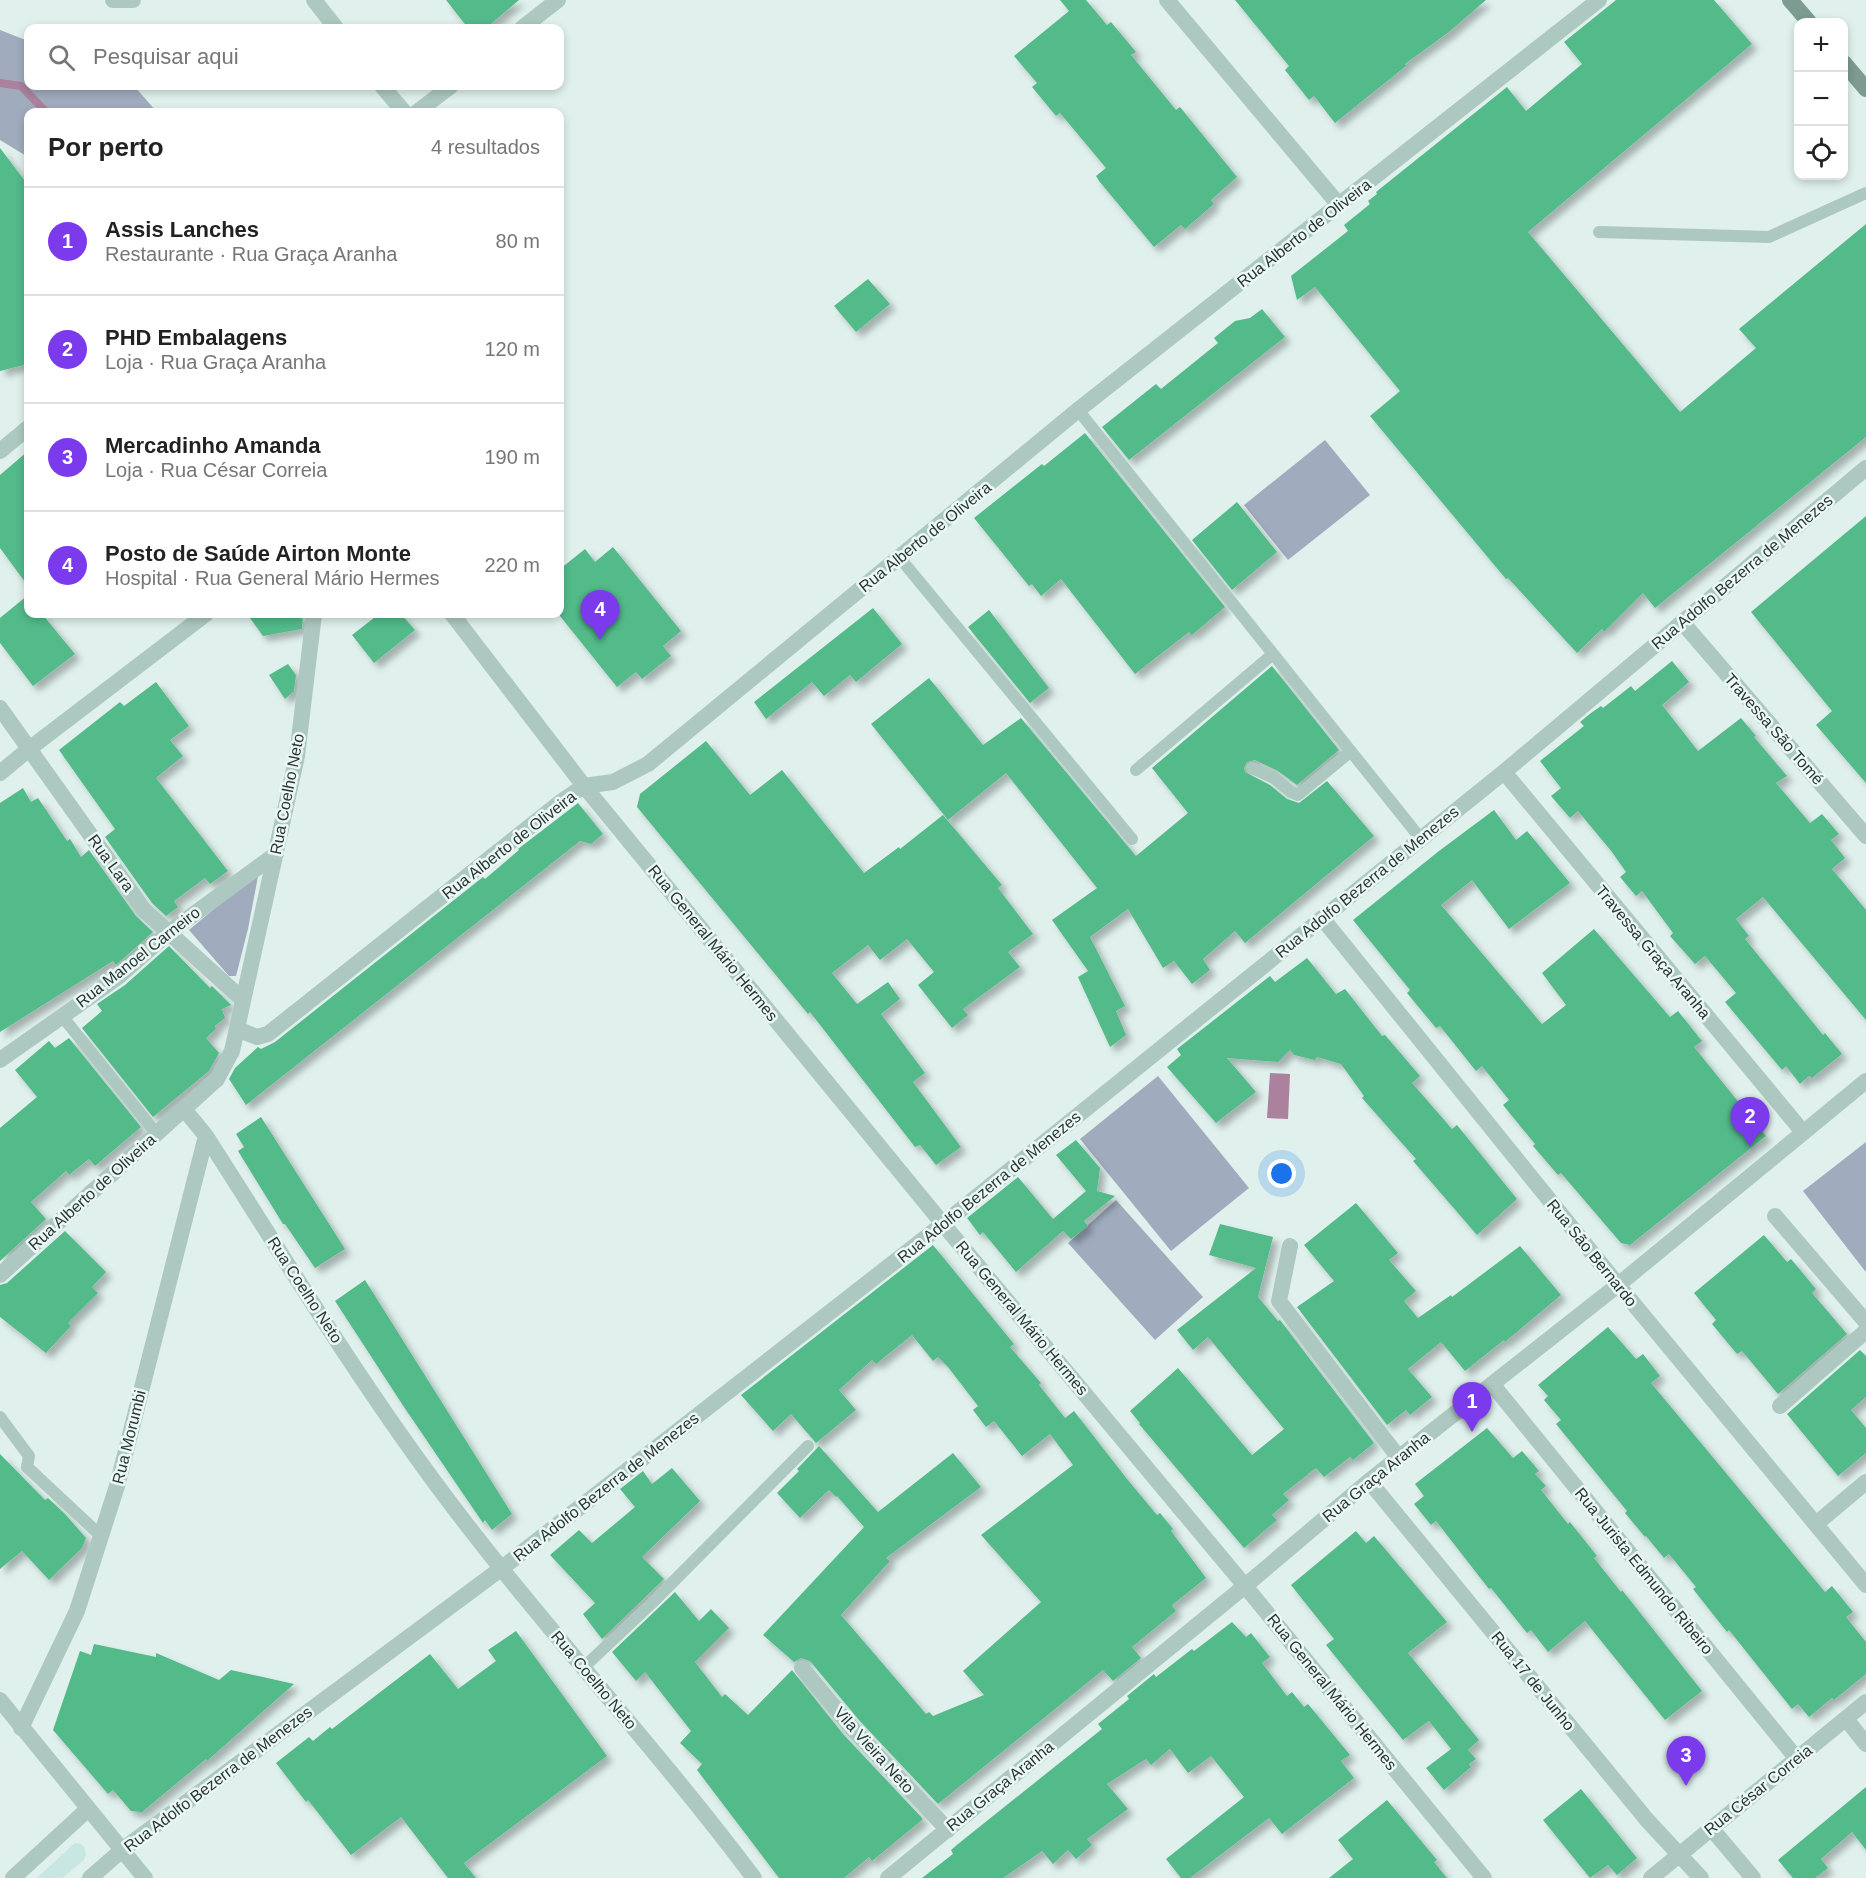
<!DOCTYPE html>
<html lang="pt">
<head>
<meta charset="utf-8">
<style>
  :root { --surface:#fff; --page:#f2f2f2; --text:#222; --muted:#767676; --line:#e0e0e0; --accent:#7c3aed }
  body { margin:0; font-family:Helvetica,sans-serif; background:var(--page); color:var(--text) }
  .controls { position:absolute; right:18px; top:18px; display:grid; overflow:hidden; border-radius:12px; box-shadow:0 3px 9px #0003 }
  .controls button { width:54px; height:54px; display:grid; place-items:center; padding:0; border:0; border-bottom:2px solid var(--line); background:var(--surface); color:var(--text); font:30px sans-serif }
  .you { position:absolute; left:1282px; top:1174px; width:21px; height:21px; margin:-15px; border:4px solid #fff; border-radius:50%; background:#1a73e8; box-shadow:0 0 0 9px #1a73e833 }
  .badge { display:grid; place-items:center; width:39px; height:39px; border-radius:50%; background:var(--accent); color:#fff; font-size:20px; font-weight:700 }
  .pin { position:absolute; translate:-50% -50px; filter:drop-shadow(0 2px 3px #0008) }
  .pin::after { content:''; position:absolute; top:32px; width:21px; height:18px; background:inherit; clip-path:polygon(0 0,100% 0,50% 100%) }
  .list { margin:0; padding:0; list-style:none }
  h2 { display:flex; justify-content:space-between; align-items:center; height:78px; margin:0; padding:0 24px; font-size:26px }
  h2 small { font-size:20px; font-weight:400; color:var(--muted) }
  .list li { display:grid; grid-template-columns:39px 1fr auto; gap:18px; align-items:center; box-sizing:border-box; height:108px; padding:0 24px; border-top:2px solid var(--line) }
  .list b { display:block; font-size:22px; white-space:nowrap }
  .list p { margin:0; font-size:20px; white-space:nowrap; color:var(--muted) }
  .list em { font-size:20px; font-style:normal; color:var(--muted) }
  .icon { flex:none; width:33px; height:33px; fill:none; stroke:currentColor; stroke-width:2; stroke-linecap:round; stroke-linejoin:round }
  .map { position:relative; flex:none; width:1866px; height:1878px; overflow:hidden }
  .search { position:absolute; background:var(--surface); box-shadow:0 3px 9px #0003; left:24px; top:24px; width:540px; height:66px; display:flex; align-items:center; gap:15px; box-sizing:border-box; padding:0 21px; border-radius:12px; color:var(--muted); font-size:22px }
  .panel { position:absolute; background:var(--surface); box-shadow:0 3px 9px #0003; left:24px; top:108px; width:540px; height:510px; border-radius:12px }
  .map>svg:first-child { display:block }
</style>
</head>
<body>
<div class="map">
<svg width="1866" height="1878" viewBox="0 0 1866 1878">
  <defs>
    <filter id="shadow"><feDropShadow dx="5.5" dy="5.5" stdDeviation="3" flood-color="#0004"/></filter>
  </defs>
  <rect width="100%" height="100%" fill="#dff0ed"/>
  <path fill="#a0acbe" d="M0,30L28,41V86H134L157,112H28V157L0,140Z
    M1325,440L1370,495L1288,560L1244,505Z
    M259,871L248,929L236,976H229L189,930Z
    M1158,1076L1249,1188L1171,1251L1080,1139Z
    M1866,1142V1271H1865L1803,1191Z
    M1116,1200L1203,1297L1155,1340L1068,1243Z"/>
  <path fill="#c8e7e2" d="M75,1843L81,1844L85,1849L86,1855L84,1860L62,1878H37Z"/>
  <path fill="#ab819d" d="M1270,1073L1290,1074L1288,1119L1267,1118Z"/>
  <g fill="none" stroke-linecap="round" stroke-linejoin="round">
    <path stroke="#ab819d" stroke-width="8" d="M0,83L21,86L46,112"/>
  </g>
  <path fill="#53ba8a" filter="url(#shadow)" d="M446,0H519L486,28H468Z
    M1060,0H1086L1107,25L1111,22L1136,52L1131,55L1176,110L1180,107L1237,177L1211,200L1214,204L1185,229L1181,225L1154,247L1099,181L1096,176L1106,168L1060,113L1056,116L1032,87L1037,83L1014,56L1069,11Z
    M1235,0H1486L1449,32L1405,64L1406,66L1335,123L1314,96L1309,100L1285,70L1289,66Z
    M1616,0H1714L1752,44L1528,232L1680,412L1756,348L1739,329L1866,224V437L1655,608L1643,593L1604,632L1602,629L1577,653L1508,578L1506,579L1370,416L1400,391L1315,287L1297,300L1291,276L1348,231L1344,225L1370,204L1368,201L1377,194L1376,192L1507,87L1526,111L1582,64L1564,42Z
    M0,148L28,185V364L0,371Z
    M868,279L890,304L856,332L834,306Z
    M1262,309L1285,337L1129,460L1102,427L1156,384L1161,389L1218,343L1214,338L1235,321L1250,318Z
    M1085,433L1225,607L1192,635L1189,632L1135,674L1061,579L1041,596L1032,584L1029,586L974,518L1042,464L1044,466Z
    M28,451V586L0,548V475Z
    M1237,502L1277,552L1232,590L1192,540Z
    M1866,516V783L1816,725L1832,711L1751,612Z
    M613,547L681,631L663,646L671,656L642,679L636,672L617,687L560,616V569L585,549L595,562Z
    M28,595V614H42L75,654L33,686L0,643V618Z
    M873,608L902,644L856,682L850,675L824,696L812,682L766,719L754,702Z
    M989,610L1049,688L1030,703L968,627Z
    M247,614H303L302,629L263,636Z
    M379,614H401L415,630L374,663L352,635Z
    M1672,661L1689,682L1662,705L1698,751L1741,718L1756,736L1754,737L1787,776L1776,783L1810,823L1822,814L1839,834L1831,840L1845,858L1832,869L1866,910V1020L1763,897L1736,919L1749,936L1745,939L1823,1035L1825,1033L1842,1054L1812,1078L1809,1076L1800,1084L1786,1066L1782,1070L1725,1002L1736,993L1705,956L1695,964L1670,936L1673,933L1642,891L1636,896L1620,877L1626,872L1612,852L1578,811L1570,818L1551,796L1561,788L1540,761L1584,726L1580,722L1591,713L1601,706L1603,708L1631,686L1635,691Z
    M288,664L296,675L294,691L285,699L269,675Z
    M1272,666L1339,750L1297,785L1278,771L1255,760L1247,762L1244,768L1245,772L1270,785L1287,799L1299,803L1327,781L1374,836L1245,943L1235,931L1203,959L1210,970L1192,984L1174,961L1163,968L1128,909L1090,937L1125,1006L1116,1011L1126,1035L1110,1047L1078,977L1088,971L1052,920L1097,888L1006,773L948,820L871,724L929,678L983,745L1021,718L1136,856L1188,813L1152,768Z
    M156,682L189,726L170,740L183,756L156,778L228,871L210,884L205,878L174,901L178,907L166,916L152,903L105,837L115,829L59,750L120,702L124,706Z
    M706,741L750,795L782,770L864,873L899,847L900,849L943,815L1002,885L998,888L1033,934L1008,952L1020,967L963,1009L968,1015L952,1028L918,985L934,972L907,939L880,960L868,945L832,973L857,1004L888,982L900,999L881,1014L925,1073L913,1082L961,1147L936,1165L920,1145L915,1147L810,1012L808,1014L637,807L640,794Z
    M23,788L31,802L38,798L67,841L70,839L81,857L89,850L136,916L153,932L116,965L113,961L0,1032V803Z
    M578,803L603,834L591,844L580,841L246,1105L229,1079L235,1068L258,1047L261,1049L275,1042L483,877L485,879L519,850L518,849Z
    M1494,810L1516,840L1527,831L1570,883L1509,929L1472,880L1441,905L1542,1024L1566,1005L1542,973L1594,929L1670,1017L1678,1011L1702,1041L1694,1047L1766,1136L1630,1245L1621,1243L1561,1173L1558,1175L1533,1146L1535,1144L1503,1105L1509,1100L1482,1066L1476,1071L1440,1026L1436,1028L1407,993L1410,990L1353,920L1439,851Z
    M169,946L210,988L212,986L231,1005L222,1009L225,1018L215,1026L216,1029L206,1038L219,1053L209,1071L153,1117L82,1028L102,1011L97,1004L125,985Z
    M1307,958L1336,994L1345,989L1382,1036L1385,1035L1420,1076L1412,1083L1452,1129L1457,1125L1517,1199L1477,1235L1413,1161L1416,1159L1362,1098L1364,1096L1341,1064L1317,1057L1315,1060L1294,1055L1290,1050L1278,1062L1227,1058L1256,1092L1216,1123L1167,1067L1181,1055L1177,1049L1270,976L1275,982Z
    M69,1038L141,1127L95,1166L89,1159L69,1175L66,1171L31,1202L46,1219L0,1261V1128L37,1097L15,1070L49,1041L55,1048Z
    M261,1117L345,1249L315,1268L285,1224H283L238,1151L244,1147L236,1134Z
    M1076,1140L1100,1168L1097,1191L1115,1196L1084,1221L1088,1226L1071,1239L1063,1231L1016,1272L983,1232L980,1235L967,1218L1018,1177L1053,1219L1086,1191L1056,1155Z
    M1356,1203L1398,1253L1389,1260L1416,1291L1404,1301L1418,1318L1451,1295L1452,1297L1520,1246L1561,1295L1505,1342L1504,1340L1465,1371L1441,1342L1408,1369L1432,1397L1410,1415L1406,1410L1387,1425L1297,1307L1334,1281L1304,1245Z
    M1220,1224L1273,1237L1258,1297L1278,1321L1280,1320L1374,1443L1353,1460L1350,1457L1324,1477L1316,1468L1283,1494L1289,1500L1272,1515L1277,1520L1244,1548L1139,1424L1140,1423L1130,1411L1178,1368L1252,1455L1284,1429L1208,1337L1193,1350L1177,1330L1256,1268L1209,1255Z
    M65,1231L106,1272L92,1287L98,1293L68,1323L71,1326L46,1353L0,1317V1285L7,1283Z
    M1764,1235L1787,1262L1791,1259L1816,1289L1812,1293L1847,1334L1778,1394L1742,1351L1737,1354L1712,1324L1716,1320L1694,1293Z
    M933,1245L1014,1344L1010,1347L1041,1383L1039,1385L1065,1418L1074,1411L1127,1479L1157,1515L1160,1513L1173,1529L1171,1531L1206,1578L1172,1605L1176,1611L1132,1647L1141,1658L1113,1681L1103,1670L938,1804L859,1720L810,1661L801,1658L794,1662L763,1635L864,1527L837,1496L836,1497L829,1490L800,1518L777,1493L799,1471L797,1469L819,1446L878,1512L953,1453L981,1487L886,1558L890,1561L841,1615L926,1714L929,1712L933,1716L984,1695L963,1671L1041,1602L981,1535L1073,1465L1050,1434L1022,1456L994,1421L986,1427L973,1410L978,1406L948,1367L938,1357L933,1361L912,1335L876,1364L872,1360L839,1390L856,1410L816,1443L791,1414L773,1431L741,1395Z
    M365,1280L512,1514L492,1530L485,1520L483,1523L468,1501L404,1407L335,1301Z
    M1608,1327L1636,1359L1643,1354L1660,1376L1651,1383L1825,1592L1832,1586L1853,1612L1846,1617L1866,1642V1674L1834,1700L1832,1698L1809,1717L1798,1704L1792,1709L1729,1630L1727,1632L1693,1589L1696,1587L1669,1554L1664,1558L1646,1536L1645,1537L1625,1513L1627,1511L1556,1424L1561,1420L1544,1400L1548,1396L1538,1385Z
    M1860,1350L1866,1356V1397L1851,1410L1866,1428V1453L1838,1476L1787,1414Z
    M1487,1428L1513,1458L1522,1451L1529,1459L1539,1471L1535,1474L1546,1486L1541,1490L1568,1524L1570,1522L1597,1556L1594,1558L1621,1592L1622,1590L1702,1691L1665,1720L1585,1621L1548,1652L1531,1630L1527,1633L1491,1588L1489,1589L1436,1521L1431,1525L1414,1504L1424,1496L1415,1484Z
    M0,1454L45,1500L48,1498L65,1514L86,1538L82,1548L49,1580L22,1551L0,1569Z
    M672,1468L700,1501L642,1557L664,1579L602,1639L583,1614L595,1603L550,1555L579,1530L592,1543L635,1507L620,1489L643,1471L652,1484Z
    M1356,1531L1366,1543L1374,1536L1447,1622L1408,1653L1479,1740L1468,1750L1476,1759L1469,1764L1471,1767L1444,1790L1426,1768L1451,1749L1429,1721L1403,1740L1326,1645L1334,1639L1291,1585Z
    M675,1592L699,1621L711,1609L729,1628L695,1662L722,1697L725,1694L748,1715L792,1670L843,1734L922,1818V1820L872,1861L869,1857L844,1878H779L697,1770L702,1764L680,1743L691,1731L645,1672L636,1681L612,1652Z
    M1232,1622L1246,1637L1251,1633L1270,1657L1262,1663L1287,1696L1292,1692L1304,1707L1308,1704L1350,1755L1341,1761L1354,1778L1282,1834L1269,1818L1190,1878H1181L1166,1859L1244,1797L1211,1756L1188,1773L1170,1749L1151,1765L1146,1759L1107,1784L1128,1809L1087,1839L1092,1845L1076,1859L1068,1850L1053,1864L1042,1851L1003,1878H922L953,1854L951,1850L958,1844L1102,1729L1098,1724L1129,1699L1127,1696L1154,1674L1156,1677L1192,1649L1194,1651Z
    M516,1631L607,1756L464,1863L476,1878H448L401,1817L351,1855L308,1800L306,1802L276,1763L309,1737L313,1741L330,1727L332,1729L430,1654L458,1689L496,1661L488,1650Z
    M94,1644L156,1657V1653L219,1680L231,1670L294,1684L207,1761L206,1759L142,1812L131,1811L113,1790L108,1794L53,1730L80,1651L91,1655Z
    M1866,1787V1850L1852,1832L1821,1859L1828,1868L1815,1878H1793L1778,1860Z
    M1581,1789L1637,1858L1617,1875L1608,1865L1590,1878L1543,1820Z
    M1387,1800L1437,1860L1434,1862L1447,1878H1329L1353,1859L1338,1840Z"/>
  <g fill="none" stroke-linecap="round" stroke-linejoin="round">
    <path stroke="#acc8c1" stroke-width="12" d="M1599,232L1769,237L1866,193
      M1078,410L1421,839
      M899,557L1132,839
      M1252,768L1274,778L1291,792L1298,795L1351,751
      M1136,770L1273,654
      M62,1016L156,1133
      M0,1417L29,1456L27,1467L101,1536
      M584,1667L652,1603L808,1446"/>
    <path stroke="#acc8c1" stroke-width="16" d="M1775,1216L1866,1322
      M1780,1406L1866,1331
      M1816,1524L1866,1482"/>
    <path stroke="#acc8c1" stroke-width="16" d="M113,0H133
      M314,0L336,28
      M1167,0L1339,205
      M382,86L404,112
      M452,614L584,786L943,1224L1245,1586L1484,1878
      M1682,622L1866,836
      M0,708L144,910L243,1000
      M1504,772L1803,1132
      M0,773L29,749L206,614
      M1322,918L1618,1285L1866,1585
      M237,1029L257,1037L268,1034L562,801L584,786L613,782L648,764L1078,410L1599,0
      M0,1060L118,977L168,933L276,854
      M184,1109L206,1136C278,1248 347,1362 425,1469C528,1611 649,1738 754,1878
      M1290,1246L1279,1301L1399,1458
      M0,1275L217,1079L232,1051L297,756L314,614
      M1492,1384L1797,1759
      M1369,1481L1647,1820L1701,1878
      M802,1668L851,1727L948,1830
      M1846,1719L1866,1744
      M21,1728L77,1611L117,1486L206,1136
      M1711,1828L1753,1878
      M13,1878L88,1809
      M90,1878L122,1850L502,1568L943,1224L1504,772L1866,468
      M888,1878L1245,1586L1369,1481L1618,1285L1866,1081
      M1651,1878L1866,1702"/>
    <path stroke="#acc8c1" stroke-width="16" d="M522,28L558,0
      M417,112L451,86
      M0,451L28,428
      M0,1700L145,1878"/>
    <path stroke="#7d9b91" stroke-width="16" d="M1790,0L1809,22
      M1844,63L1866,89"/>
  </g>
  <g text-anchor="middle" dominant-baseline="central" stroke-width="5" stroke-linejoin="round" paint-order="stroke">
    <g font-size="16" fill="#2a3632" stroke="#ebf8f6">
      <text transform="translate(1304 233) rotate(-38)">Rua Alberto de Oliveira</text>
      <text transform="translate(925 537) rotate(-39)">Rua Alberto de Oliveira</text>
      <text transform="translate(1742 572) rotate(-40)">Rua Adolfo Bezerra de Menezes</text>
      <text transform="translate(1774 729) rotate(49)">Travessa São Tomé</text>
      <text transform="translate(287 794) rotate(-79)">Rua Coelho Neto</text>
      <text transform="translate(509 845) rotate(-38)">Rua Alberto de Oliveira</text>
      <text transform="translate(111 863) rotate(54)">Rua Lara</text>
      <text transform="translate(1367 882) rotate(-39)">Rua Adolfo Bezerra de Menezes</text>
      <text transform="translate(713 943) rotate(51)">Rua General Mário Hermes</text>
      <text transform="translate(1653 952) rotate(50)">Travessa Graça Aranha</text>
      <text transform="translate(138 957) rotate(-38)">Rua Manoel Carneiro</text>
      <text transform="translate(989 1187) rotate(-39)">Rua Adolfo Bezerra de Menezes</text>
      <text transform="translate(92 1192) rotate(-42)">Rua Alberto de Oliveira</text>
      <text transform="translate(1592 1253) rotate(51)">Rua São Bernardo</text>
      <text transform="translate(305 1290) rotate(57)">Rua Coelho Neto</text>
      <text transform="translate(1022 1318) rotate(50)">Rua General Mário Hermes</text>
      <text transform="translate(129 1437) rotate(-76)">Rua Morumbi</text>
      <text transform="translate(1376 1477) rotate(-39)">Rua Graça Aranha</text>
      <text transform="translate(606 1487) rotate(-38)">Rua Adolfo Bezerra de Menezes</text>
      <text transform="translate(1644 1571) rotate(51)">Rua Jurista Edmundo Ribeiro</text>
      <text transform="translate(594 1680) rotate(50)">Rua Coelho Neto</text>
      <text transform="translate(1533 1681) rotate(51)">Rua 17 de Junho</text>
      <text transform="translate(1332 1692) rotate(51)">Rua General Mário Hermes</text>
      <text transform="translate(874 1750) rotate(48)">Vila Vieira Neto</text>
      <text transform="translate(218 1779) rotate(-37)">Rua Adolfo Bezerra de Menezes</text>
      <text transform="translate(1000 1786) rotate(-39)">Rua Graça Aranha</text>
      <text transform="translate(1758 1790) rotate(-39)">Rua César Correia</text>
    </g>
  </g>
</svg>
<div class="controls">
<button>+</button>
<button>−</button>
<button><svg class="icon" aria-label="locate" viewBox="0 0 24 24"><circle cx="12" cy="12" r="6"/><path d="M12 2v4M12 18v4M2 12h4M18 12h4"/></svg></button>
</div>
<div class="you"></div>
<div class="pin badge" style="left:1472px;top:1432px">1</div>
<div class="pin badge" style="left:1750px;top:1147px">2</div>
<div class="pin badge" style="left:1686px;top:1786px">3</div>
<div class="pin badge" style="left:600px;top:640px">4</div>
<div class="search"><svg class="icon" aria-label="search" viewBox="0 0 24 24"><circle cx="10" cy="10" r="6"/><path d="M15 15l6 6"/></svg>Pesquisar aqui</div>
<section class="panel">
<h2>Por perto<small>4 resultados</small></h2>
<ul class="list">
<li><span class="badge">1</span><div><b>Assis Lanches</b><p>Restaurante · Rua Graça Aranha</p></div><em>80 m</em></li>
<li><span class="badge">2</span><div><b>PHD Embalagens</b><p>Loja · Rua Graça Aranha</p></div><em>120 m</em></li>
<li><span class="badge">3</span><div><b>Mercadinho Amanda</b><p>Loja · Rua César Correia</p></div><em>190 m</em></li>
<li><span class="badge">4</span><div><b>Posto de Saúde Airton Monte</b><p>Hospital · Rua General Mário Hermes</p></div><em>220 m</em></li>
</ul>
</section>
</div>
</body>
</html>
